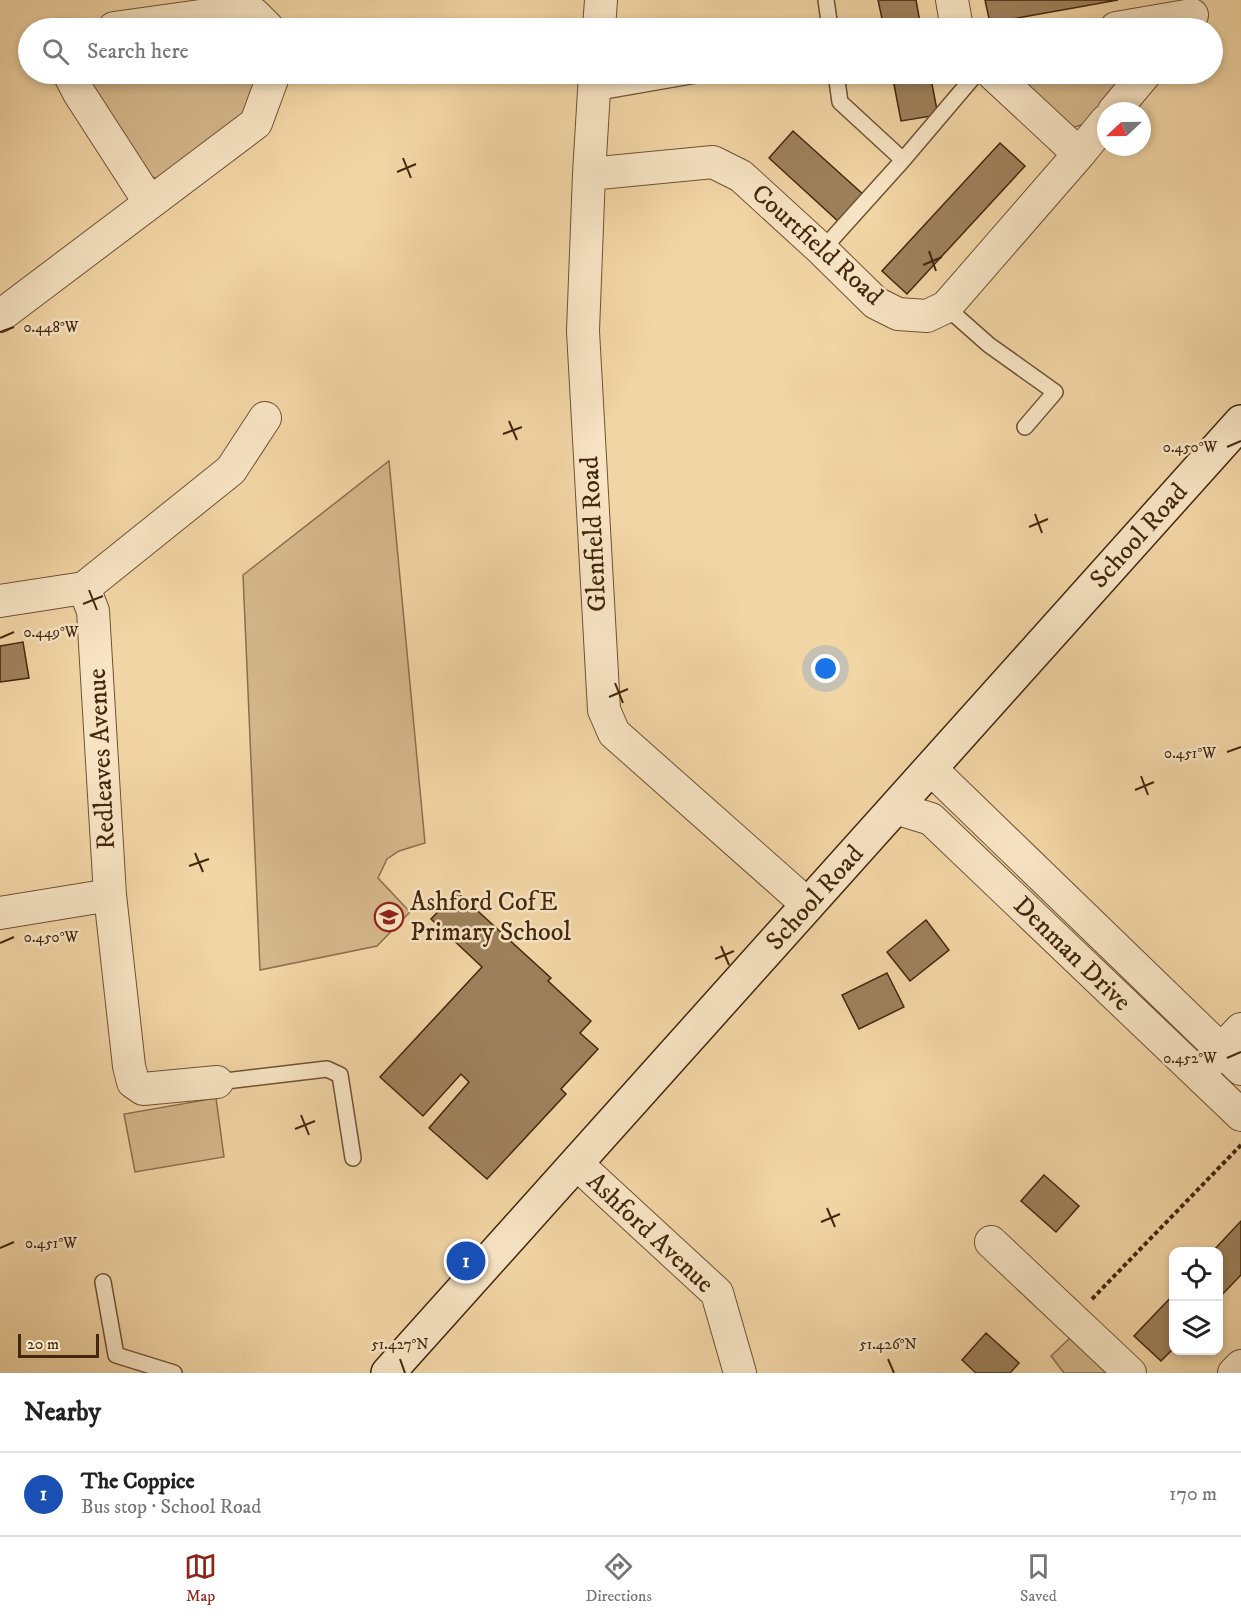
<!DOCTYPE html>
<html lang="en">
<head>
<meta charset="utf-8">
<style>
  :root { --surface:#fff; --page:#f2f2f2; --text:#222; --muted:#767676; --line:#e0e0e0; --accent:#8f2418 }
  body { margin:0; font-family:"IM FELL DW Pica",serif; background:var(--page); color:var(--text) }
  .controls { position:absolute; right:18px; bottom:18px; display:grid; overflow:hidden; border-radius:12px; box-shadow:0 3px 9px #0003 }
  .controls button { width:54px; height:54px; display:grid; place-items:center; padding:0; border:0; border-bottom:2px solid var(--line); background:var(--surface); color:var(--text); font:30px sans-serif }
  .compass { position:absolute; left:1097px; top:102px; width:54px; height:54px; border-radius:50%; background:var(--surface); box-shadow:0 3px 9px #0003; rotate:248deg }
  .scale { position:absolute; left:18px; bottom:15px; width:81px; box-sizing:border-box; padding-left:6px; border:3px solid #43270d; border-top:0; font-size:16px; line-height:21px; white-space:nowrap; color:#43270d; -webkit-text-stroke:4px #f7e4c4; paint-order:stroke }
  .you { position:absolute; left:826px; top:669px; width:21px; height:21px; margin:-15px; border:4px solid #fff; border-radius:50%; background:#1a73e8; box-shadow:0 0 0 9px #1a73e833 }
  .badge { display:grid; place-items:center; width:39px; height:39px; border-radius:50%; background:var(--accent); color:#fff; font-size:20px; font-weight:700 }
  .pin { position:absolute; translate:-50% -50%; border:3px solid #fff; box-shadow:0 2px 6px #0006 }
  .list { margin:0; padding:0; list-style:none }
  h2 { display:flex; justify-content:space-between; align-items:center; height:78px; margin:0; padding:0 24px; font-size:26px }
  h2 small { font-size:20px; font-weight:400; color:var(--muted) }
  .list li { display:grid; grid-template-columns:39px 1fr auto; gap:18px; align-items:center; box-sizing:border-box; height:84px; padding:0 24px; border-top:2px solid var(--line) }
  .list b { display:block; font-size:22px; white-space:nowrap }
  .list p { margin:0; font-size:20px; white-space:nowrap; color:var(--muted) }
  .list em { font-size:20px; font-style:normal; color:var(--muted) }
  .icon { flex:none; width:33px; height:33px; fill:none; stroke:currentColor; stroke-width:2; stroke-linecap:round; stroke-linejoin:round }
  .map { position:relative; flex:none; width:1241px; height:1373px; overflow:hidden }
  .search { position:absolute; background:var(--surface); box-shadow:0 3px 9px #0003; left:18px; right:18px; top:18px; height:66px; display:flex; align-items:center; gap:15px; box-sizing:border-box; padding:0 21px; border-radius:33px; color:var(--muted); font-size:22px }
  .sheet { height:162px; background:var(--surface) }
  nav { display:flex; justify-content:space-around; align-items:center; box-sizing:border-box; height:84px; border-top:2px solid var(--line); background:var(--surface); font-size:16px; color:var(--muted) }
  nav a { display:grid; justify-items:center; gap:3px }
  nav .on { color:var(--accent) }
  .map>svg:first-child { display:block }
</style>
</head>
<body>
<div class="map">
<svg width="1241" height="1373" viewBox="0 0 1241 1373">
  <rect width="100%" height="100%" fill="#f2d5a5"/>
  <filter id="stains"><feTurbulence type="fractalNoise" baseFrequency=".00333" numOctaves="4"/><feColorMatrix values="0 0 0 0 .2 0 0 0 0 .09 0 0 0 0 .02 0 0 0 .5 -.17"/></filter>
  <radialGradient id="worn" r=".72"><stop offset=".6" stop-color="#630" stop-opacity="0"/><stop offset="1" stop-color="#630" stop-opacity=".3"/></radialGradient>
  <path fill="#d4b78b" stroke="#8c6f4c" stroke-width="1.5" d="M90,74H259L253,102L230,130L168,177L149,178L88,82Z
    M1015,74H1130L1091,122L1068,129Z
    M389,461L425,843L399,851L387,859L378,878L410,912L377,946L260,970L243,575Z
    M216,1098L224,1157L135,1172L124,1114Z
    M1071,1337L1111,1373H1064L1051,1356Z"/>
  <path fill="#9e815c" stroke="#43270d" stroke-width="1.5" d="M878,0H916L921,28H884Z
    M985,0H1118L990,23Z
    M892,74H930L938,115L901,121Z
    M793,131L865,196L840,223L769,158Z
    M1000,143L1025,166L907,294L882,271Z
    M23,642L29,678L0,682V646Z
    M457,892L551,978L548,981L591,1021L580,1033L598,1049L561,1089L566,1094L487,1179L429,1128L469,1082L461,1074L423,1116L380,1077L482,967L431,919Z
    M926,920L949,950L910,981L887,952Z
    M887,973L904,1007L859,1029L842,995Z
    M1044,1175L1079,1206L1056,1232L1021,1201Z
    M1241,1221V1275L1218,1299V1252H1212Z
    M1174,1294V1348L1161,1361L1134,1336Z
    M986,1333L1019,1363L1010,1373H976L962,1360Z"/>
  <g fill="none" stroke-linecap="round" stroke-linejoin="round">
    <g stroke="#6f5233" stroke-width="18">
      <path id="lane" d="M826,0L830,28
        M836,74L840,102L903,160
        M593,93L702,74
        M822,250L903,160L976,74
        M946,307L989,345L1055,392L1025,427
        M217,1082L327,1069L340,1075L353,1158
        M103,1282L116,1355L174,1373"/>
    </g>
    <g stroke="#6f5233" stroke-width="34">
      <path id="street" d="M952,0L957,28
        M114,28L222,13L254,14L268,28
        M599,28L601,0
        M1116,28L1192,15
        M69,74L79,93L150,203
        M595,74L589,174L583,331L604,710L614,733L808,905
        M993,74L1079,154
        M1114,111L1145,74
        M589,174L713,162L741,176L822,250L876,303L898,314L927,316L946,307L1079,154L1106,121
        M0,316L256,123L274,74
        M84,588L93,611L110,895L129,1066L133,1082L143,1089L217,1082
        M0,601L84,588L231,470L265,418
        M931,769L1241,1069
        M895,808L931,819L1241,1115
        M0,913L110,895
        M1207,1065L1241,1029
        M577,1164L717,1293L740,1373
        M991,1242L1130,1373
        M1234,1373L1241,1366"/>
    </g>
    <g stroke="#43270d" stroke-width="36">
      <path id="secondary" d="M388,1373L1241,422"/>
    </g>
    <path stroke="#43270d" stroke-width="4" stroke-dasharray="4.5 3" stroke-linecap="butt" d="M1092,1299L1241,1145"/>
    <use href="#lane" stroke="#f7e4c4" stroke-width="15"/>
    <use href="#street" stroke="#f7e4c4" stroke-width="32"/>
    <use href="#secondary" stroke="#f7e4c4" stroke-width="33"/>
  </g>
  <path fill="none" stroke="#43270d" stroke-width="2" d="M403,158L411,178M397,172L416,164M929,251L936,271M923,265L942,257M0,332L14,327M509,421L517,440M503,434L522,427M1227,447L1241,441M1035,514L1042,533M1029,527L1048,519M89,590L97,610M83,604L103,596M0,638L14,632M615,683L623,703M609,697L628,689M1227,752L1241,747M1141,776L1148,795M1135,790L1154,782M195,853L203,872M189,866L209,859M0,943L14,937M721,946L729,965M715,959L734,951M1227,1058L1241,1052M301,1115L309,1135M295,1129L315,1121M827,1208L835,1227M821,1222L840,1214M0,1248L14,1242M400,1359L405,1373M888,1359L894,1373"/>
  <defs>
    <g id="school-ring" transform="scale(1.5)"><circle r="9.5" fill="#f7e4c4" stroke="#8f2418" stroke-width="1.5"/><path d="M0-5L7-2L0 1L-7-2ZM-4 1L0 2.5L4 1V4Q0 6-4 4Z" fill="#8f2418"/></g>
  </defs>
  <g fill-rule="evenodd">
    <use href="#school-ring" x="389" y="917"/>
  </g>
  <g text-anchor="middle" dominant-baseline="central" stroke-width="5" stroke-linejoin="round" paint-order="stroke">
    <g font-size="26" fill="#43270d" stroke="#f7e4c4">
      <text transform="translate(817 245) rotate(42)">Courtfield Road</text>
      <text transform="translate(594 534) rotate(-93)">Glenfield Road</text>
      <text transform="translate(1139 536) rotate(-48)">School Road</text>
      <text transform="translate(102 759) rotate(-93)">Redleaves Avenue</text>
      <text transform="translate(815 898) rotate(-48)">School Road</text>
      <text transform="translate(1072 954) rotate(44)">Denman Drive</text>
      <text transform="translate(650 1233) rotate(43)">Ashford Avenue</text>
    </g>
    <g font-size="26" fill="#43270d" stroke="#f7e4c4" text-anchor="start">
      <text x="410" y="902">Ashford CofE<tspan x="410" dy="30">Primary School</tspan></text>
    </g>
  </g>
  <g font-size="15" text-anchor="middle" fill="#43270d" stroke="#f7e4c4" stroke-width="5" stroke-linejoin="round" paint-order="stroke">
    <text x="51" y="332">0.448°W</text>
    <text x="1190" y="452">0.450°W</text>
    <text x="51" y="637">0.449°W</text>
    <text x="1190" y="758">0.451°W</text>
    <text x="51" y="942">0.450°W</text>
    <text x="1190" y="1063">0.452°W</text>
    <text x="51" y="1248">0.451°W</text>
    <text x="400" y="1349">51.427°N</text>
    <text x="888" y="1349">51.426°N</text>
  </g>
  <rect width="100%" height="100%" filter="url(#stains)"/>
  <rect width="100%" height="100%" fill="url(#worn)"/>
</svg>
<div class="controls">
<button><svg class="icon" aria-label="locate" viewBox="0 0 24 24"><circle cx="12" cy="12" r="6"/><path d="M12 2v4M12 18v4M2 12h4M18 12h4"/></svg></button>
<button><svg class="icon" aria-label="layers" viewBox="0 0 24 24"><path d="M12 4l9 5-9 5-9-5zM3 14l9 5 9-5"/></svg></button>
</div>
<svg class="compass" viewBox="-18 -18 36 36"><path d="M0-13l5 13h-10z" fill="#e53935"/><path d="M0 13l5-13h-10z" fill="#767676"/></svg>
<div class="scale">20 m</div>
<div class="you"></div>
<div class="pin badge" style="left:466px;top:1261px;background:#1a4fb4">1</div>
<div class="search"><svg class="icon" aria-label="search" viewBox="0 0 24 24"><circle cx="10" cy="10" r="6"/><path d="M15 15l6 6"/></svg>Search here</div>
</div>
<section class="sheet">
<h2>Nearby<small></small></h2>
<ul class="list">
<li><span class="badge" style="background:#1a4fb4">1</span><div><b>The Coppice</b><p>Bus stop · School Road</p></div><em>170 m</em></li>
</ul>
</section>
<nav>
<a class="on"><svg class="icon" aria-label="map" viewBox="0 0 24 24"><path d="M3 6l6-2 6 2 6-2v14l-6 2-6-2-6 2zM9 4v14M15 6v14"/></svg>Map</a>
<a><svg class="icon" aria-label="directions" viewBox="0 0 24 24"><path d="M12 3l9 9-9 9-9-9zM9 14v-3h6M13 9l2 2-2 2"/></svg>Directions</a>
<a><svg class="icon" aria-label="saved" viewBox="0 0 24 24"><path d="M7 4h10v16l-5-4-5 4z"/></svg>Saved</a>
</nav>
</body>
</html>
